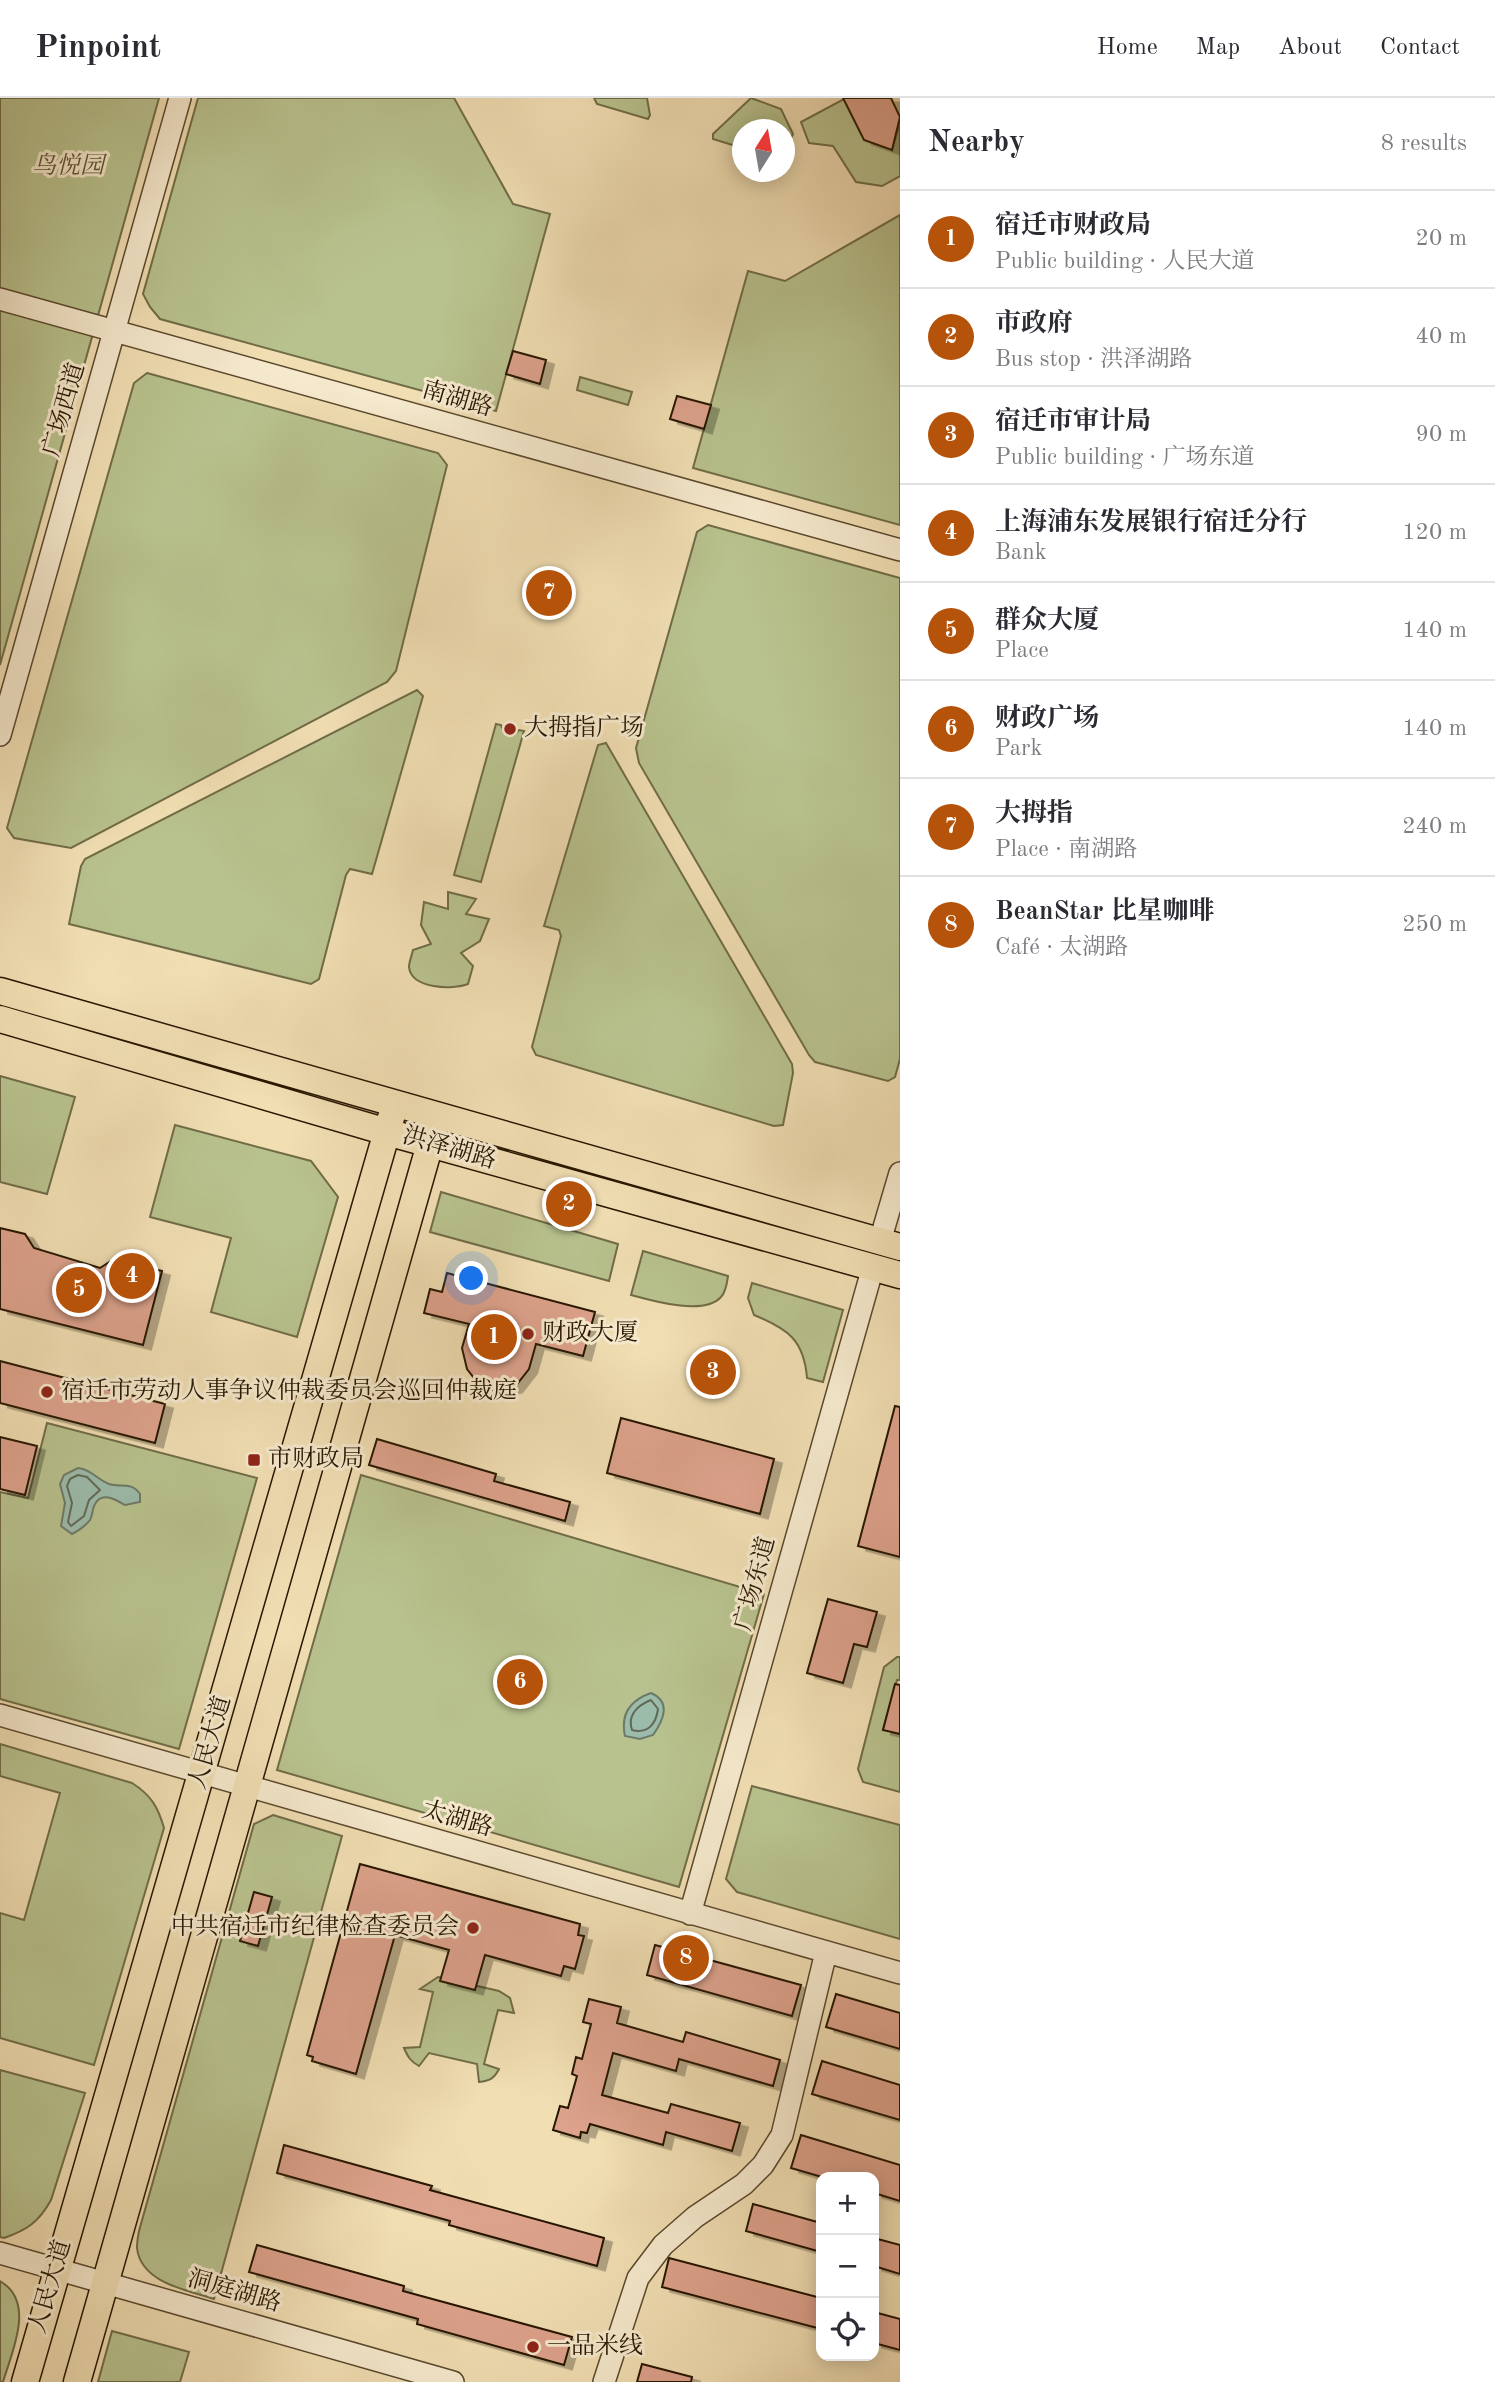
<!DOCTYPE html>
<html lang="en">
<head>
<meta charset="utf-8">
<style>
  :root { --surface:#fff; --page:#f7f7f7; --text:#2b2b33; --muted:#7c7c81; --line:#e1e1e2; --accent:#b45309 }
  body { margin:0; font-family:"Old Standard TT","Noto Serif SC",serif; background:var(--page); color:var(--text) }
  .controls { position:absolute; right:21px; bottom:21px; display:grid; overflow:hidden; border-radius:14px; box-shadow:0 4px 18px #0003 }
  .controls button { width:63px; height:63px; display:grid; place-items:center; padding:0; border:0; border-bottom:2px solid var(--line); background:var(--surface); color:var(--text); font:35px sans-serif }
  .compass { position:absolute; left:732px; top:21px; width:63px; height:63px; border-radius:50%; background:var(--surface); box-shadow:0 4px 18px #0003; rotate:11deg }
  .you { position:absolute; left:472px; top:1181px; width:24px; height:24px; margin:-18px; border:5px solid #fff; border-radius:50%; background:#1a73e8; box-shadow:0 0 0 10px #1a73e833 }
  .badge { display:grid; place-items:center; width:46px; height:46px; border-radius:50%; background:var(--accent); color:#fff; font-size:23px; font-weight:700 }
  .pin { position:absolute; translate:-50% -50%; border:4px solid #fff; box-shadow:0 2px 7px #0006 }
  .list { margin:0; padding:0; list-style:none }
  h2 { display:flex; justify-content:space-between; align-items:center; height:91px; margin:0; padding:0 28px; font-size:30px }
  h2 small { font-size:23px; font-weight:400; color:var(--muted) }
  .list li { display:grid; grid-template-columns:46px 1fr auto; gap:21px; align-items:center; box-sizing:border-box; height:98px; padding:0 28px; border-top:2px solid var(--line) }
  .list b { display:block; font-size:26px; white-space:nowrap }
  .list p { margin:0; font-size:23px; white-space:nowrap; color:var(--muted) }
  .list em { font-size:23px; font-style:normal; color:var(--muted) }
  .icon { flex:none; width:38px; height:38px; fill:none; stroke:currentColor; stroke-width:2; stroke-linecap:round; stroke-linejoin:round }
  .map { position:relative; flex:none; width:900px; height:2284px; overflow:hidden }
  header { display:flex; align-items:center; gap:42px; box-sizing:border-box; height:98px; padding:0 35px; background:var(--surface); border-bottom:2px solid var(--line) }
  header strong { font-size:33px }
  nav { display:flex; gap:38px; margin-inline-start:auto; font-size:24px }
  main { display:flex }
  aside { flex:1; background:var(--surface) }
  .map>svg:first-child { display:block }
</style>
</head>
<body>
<header>
<strong>Pinpoint</strong>
<nav><a>Home</a><a>Map</a><a>About</a><a>Contact</a></nav>
</header>
<main>
<div class="map">
<svg width="900" height="2284" viewBox="0 0 900 2284">
  <defs>
    <filter id="shadow"><feDropShadow dx="8" dy="4.5" stdDeviation="0" flood-color="#0004"/></filter>
  </defs>
  <rect width="100%" height="100%" fill="#f1deb3"/>
  <filter id="stains"><feTurbulence type="fractalNoise" baseFrequency=".00286" numOctaves="4"/><feColorMatrix values="0 0 0 0 .2 0 0 0 0 .09 0 0 0 0 .02 0 0 0 .5 -.17"/></filter>
  <radialGradient id="worn" r=".72"><stop offset=".6" stop-color="#630" stop-opacity="0"/><stop offset="1" stop-color="#630" stop-opacity=".3"/></radialGradient>
  <path fill="#b8c28e" stroke="#706c47" stroke-width="2" d="M0,0H159L0,567Z
    M198,0H454L513,106L550,116L496,313L160,221L150,209L143,196Z
    M594,0H647L650,17L648,21L597,6Z
    M751,0L781,11L793,36L789,44L785,46V32H743L742,50L713,41V36Z
    M844,1L892,52L900,24V78L882,88L856,84L833,48L809,45L801,24Z
    M900,117V427L693,370L748,173L785,183Z
    M147,275L438,355L447,367L396,573L387,584L71,750L14,740L7,730L134,285Z
    M580,279L632,294L628,307L577,292Z
    M708,427L900,480V961L895,979L888,983L815,964L809,957L639,665L636,650L697,434Z
    M417,592L423,598L372,776L350,771L346,777L319,881L311,886L69,826L81,768L85,761Z
    M496,626L501,627C503,634 506,637 514,637L519,632L524,633L481,784L454,777Z
    M606,645L792,966L793,975L783,1027L774,1028L536,957L532,949L561,838L559,832L544,828L598,647Z
    M448,794L476,801L466,816L489,821L480,843L461,855L473,868L468,886C453,892 411,891 409,869C409,864 412,857 413,852L431,846L421,827L424,804L448,811Z
    M0,978L75,999L47,1096L0,1084Z
    M175,1027L311,1063L338,1099L297,1239L211,1214L231,1140L150,1119Z
    M441,1094L618,1146L609,1183L430,1134Z
    M643,1153L728,1178C727,1185 726,1194 721,1199C704,1218 653,1203 631,1197Z
    M752,1185L843,1212L823,1284L807,1280C804,1242 788,1231 754,1217L748,1200Z
    M47,1325L257,1380L179,1651L0,1601V1394L28,1400Z
    M361,1377L764,1496L679,1789L277,1672Z
    M897,1559H900V1582H897L883,1631L900,1636V1694L863,1684L858,1671L884,1569Z
    M0,1646L132,1685C151,1697 158,1709 164,1730L94,1967L0,1940V1815L24,1822L60,1695L0,1678Z
    M752,1688L900,1727V1841L737,1794L726,1781Z
    M273,1717L342,1738L214,2201C187,2192 141,2185 137,2150C137,2145 138,2138 139,2133L254,1726Z
    M438,1879L499,1893L510,1900L514,1915L498,1912L484,1966L499,1971C494,1981 489,1983 479,1984L477,1966L429,1955L419,1968C410,1963 408,1959 404,1950L420,1949L433,1894L420,1891Z
    M0,1972L85,1995L51,2102C39,2124 27,2132 4,2140L0,2139Z
    M0,2183C36,2204 12,2253 3,2284H0Z
    M112,2233L189,2254L180,2284H98Z"/>
  <path fill="#9bbcac" stroke="#6d7a67" stroke-width="2" d="M78,1370C91,1371 96,1381 109,1386C121,1390 131,1383 140,1396V1404L125,1407C116,1402 102,1393 95,1406C92,1411 93,1417 90,1422C86,1427 78,1433 72,1436L61,1428L65,1405L60,1386L64,1377Z
    M651,1595C672,1604 663,1623 653,1637L640,1641L625,1638C620,1615 631,1602 651,1595Z"/>
  <g fill="none" stroke-linecap="round" stroke-linejoin="round">
    <path stroke="#616956" stroke-width="2" d="M78,1377L87,1379L100,1392L89,1402L84,1418L71,1428L68,1424L72,1405L67,1388L70,1381Z
      M651,1602L658,1611C656,1626 648,1636 632,1632C627,1617 638,1607 651,1602Z"/>
  </g>
  <path fill="#dda28c" stroke="#271600" stroke-width="2" filter="url(#shadow)" d="M843,0H891L900,19L892,52L864,42Z
    M513,253L546,262L540,286L506,276Z
    M677,298L711,307L704,331L670,321Z
    M541,483L562,489L557,507L536,502Z
    M0,1130L25,1136L34,1150L100,1170L114,1161L162,1173L143,1247L0,1211Z
    M447,1175L595,1214L583,1258L536,1246L529,1271L514,1290L497,1293L481,1289L467,1271L462,1250L469,1226L424,1215L430,1191L442,1194Z
    M0,1263L165,1306L155,1345L0,1305Z
    M895,1308L900,1309V1459L858,1448Z
    M621,1320L774,1361L760,1416L607,1375Z
    M0,1339L37,1348L25,1397L0,1391Z
    M377,1341L496,1376L494,1383L570,1404L565,1423L369,1367Z
    M828,1501L877,1514L867,1549L854,1546L843,1585L807,1575Z
    M895,1586L900,1587V1636L883,1632Z
    M360,1766L580,1826L578,1837L584,1838L575,1871L564,1868L561,1878L485,1857L475,1892L440,1883L449,1852L395,1837L356,1976L312,1963L313,1959L307,1957Z
    M254,1794L272,1799L258,1848L240,1843Z
    M655,1847L801,1887L792,1918L647,1877Z
    M836,1896L900,1915V1951L826,1929Z
    M589,1901L621,1909L617,1925L683,1944L686,1934L780,1962L773,1988L679,1961L676,1973L613,1955L602,1997L668,2015L671,2006L740,2025L732,2053L666,2034L663,2047L590,2026L587,2035L581,2034L580,2040L553,2032L560,2008L568,2010L577,1978L572,1976L576,1959L582,1961L591,1926L583,1924Z
    M822,1963L900,1987V2022L812,1996Z
    M801,2037L900,2067V2103L874,2095V2079H822L791,2070Z
    M284,2047L432,2088L430,2092L604,2140L597,2168L449,2127L450,2123L277,2075Z
    M753,2106L821,2125V2154L746,2133Z
    M874,2140L900,2147V2176L874,2168Z
    M257,2147L404,2188L403,2193L572,2239L564,2267L417,2226L418,2221L249,2174Z
    M669,2160L821,2200V2231L662,2189Z
    M874,2214L900,2221V2252L874,2245Z
    M642,2266L692,2279L691,2284H637Z"/>
  <g fill="none" stroke-linecap="round" stroke-linejoin="round">
    <g stroke="#5a482d" stroke-width="24">
      <path id="minor" d="M0,201L900,452
        M0,637L180,0
        M880,1143L900,1075
        M0,1617L900,1875
        M690,1816L873,1169
        M0,2155L453,2284
        M604,2284L638,2180L663,2147L695,2119L744,2086L763,2067L782,2037L826,1854"/>
    </g>
    <g stroke="#271600" stroke-width="29">
      <path id="major" d="M0,893L900,1149
        M0,921L387,1034L900,1177
        M25,2284L395,1006
        M77,2284L438,1018"/>
    </g>
    <use href="#minor" stroke="#f6eace" stroke-width="21"/>
    <use href="#major" stroke="#f1deb3" stroke-width="26"/>
  </g>
  <g fill="#8f2418" stroke="#f6eace" stroke-width="2.5">
    <circle cx="510" cy="631" r="7"/>
    <circle cx="528" cy="1236" r="7"/>
    <circle cx="47" cy="1294" r="7"/>
    <rect x="247" y="1355" width="14" height="14" rx="3.5"/>
    <circle cx="473" cy="1830" r="7"/>
    <circle cx="533" cy="2249" r="7"/>
  </g>
  <g text-anchor="middle" dominant-baseline="central" stroke-width="6" stroke-linejoin="round" paint-order="stroke">
    <g font-size="24" font-style="italic" fill="#5a5232" stroke="#f6eace">
      <text x="68" y="69">鸟悦园</text>
    </g>
    <g font-size="24" fill="#271600" stroke="#f6eace">
      <text transform="translate(457 302) rotate(16)">南湖路</text>
      <text transform="translate(65 312) rotate(-74)">广场西道</text>
      <text transform="translate(449 1051) rotate(16)">洪泽湖路</text>
      <text transform="translate(756 1486) rotate(-75)">广场东道</text>
      <text transform="translate(211 1645) rotate(-74)">人民大道</text>
      <text transform="translate(457 1722) rotate(16)">太湖路</text>
      <text transform="translate(51 2189) rotate(-74)">人民大道</text>
      <text transform="translate(234 2194) rotate(16)">洞庭湖路</text>
    </g>
    <g font-size="24" fill="#271600" stroke="#f6eace" text-anchor="start">
      <text x="524" y="631">大拇指广场</text>
      <text x="542" y="1236">财政大厦</text>
      <text x="61" y="1294">宿迁市劳动人事争议仲裁委员会巡回仲裁庭</text>
      <text x="268" y="1362">市财政局</text>
      <text x="459" y="1830" text-anchor="end">中共宿迁市纪律检查委员会</text>
      <text x="547" y="2249">一品米线</text>
    </g>
  </g>
  <rect width="100%" height="100%" filter="url(#stains)"/>
  <rect width="100%" height="100%" fill="url(#worn)"/>
</svg>
<div class="controls">
<button>+</button>
<button>−</button>
<button><svg class="icon" aria-label="locate" viewBox="0 0 24 24"><circle cx="12" cy="12" r="6"/><path d="M12 2v4M12 18v4M2 12h4M18 12h4"/></svg></button>
</div>
<svg class="compass" viewBox="-18 -18 36 36"><path d="M0-13l5 13h-10z" fill="#e53935"/><path d="M0 13l5-13h-10z" fill="#7c7c81"/></svg>
<div class="you"></div>
<div class="pin badge" style="left:494px;top:1239px">1</div>
<div class="pin badge" style="left:569px;top:1106px">2</div>
<div class="pin badge" style="left:713px;top:1274px">3</div>
<div class="pin badge" style="left:132px;top:1178px">4</div>
<div class="pin badge" style="left:79px;top:1192px">5</div>
<div class="pin badge" style="left:520px;top:1584px">6</div>
<div class="pin badge" style="left:549px;top:495px">7</div>
<div class="pin badge" style="left:686px;top:1860px">8</div>
</div>
<aside>
<h2>Nearby<small>8 results</small></h2>
<ul class="list">
<li><span class="badge">1</span><div><b>宿迁市财政局</b><p>Public building · 人民大道</p></div><em>20 m</em></li>
<li><span class="badge">2</span><div><b>市政府</b><p>Bus stop · 洪泽湖路</p></div><em>40 m</em></li>
<li><span class="badge">3</span><div><b>宿迁市审计局</b><p>Public building · 广场东道</p></div><em>90 m</em></li>
<li><span class="badge">4</span><div><b>上海浦东发展银行宿迁分行</b><p>Bank</p></div><em>120 m</em></li>
<li><span class="badge">5</span><div><b>群众大厦</b><p>Place</p></div><em>140 m</em></li>
<li><span class="badge">6</span><div><b>财政广场</b><p>Park</p></div><em>140 m</em></li>
<li><span class="badge">7</span><div><b>大拇指</b><p>Place · 南湖路</p></div><em>240 m</em></li>
<li><span class="badge">8</span><div><b>BeanStar 比星咖啡</b><p>Café · 太湖路</p></div><em>250 m</em></li>
</ul>
</aside>
</main>
</body>
</html>
